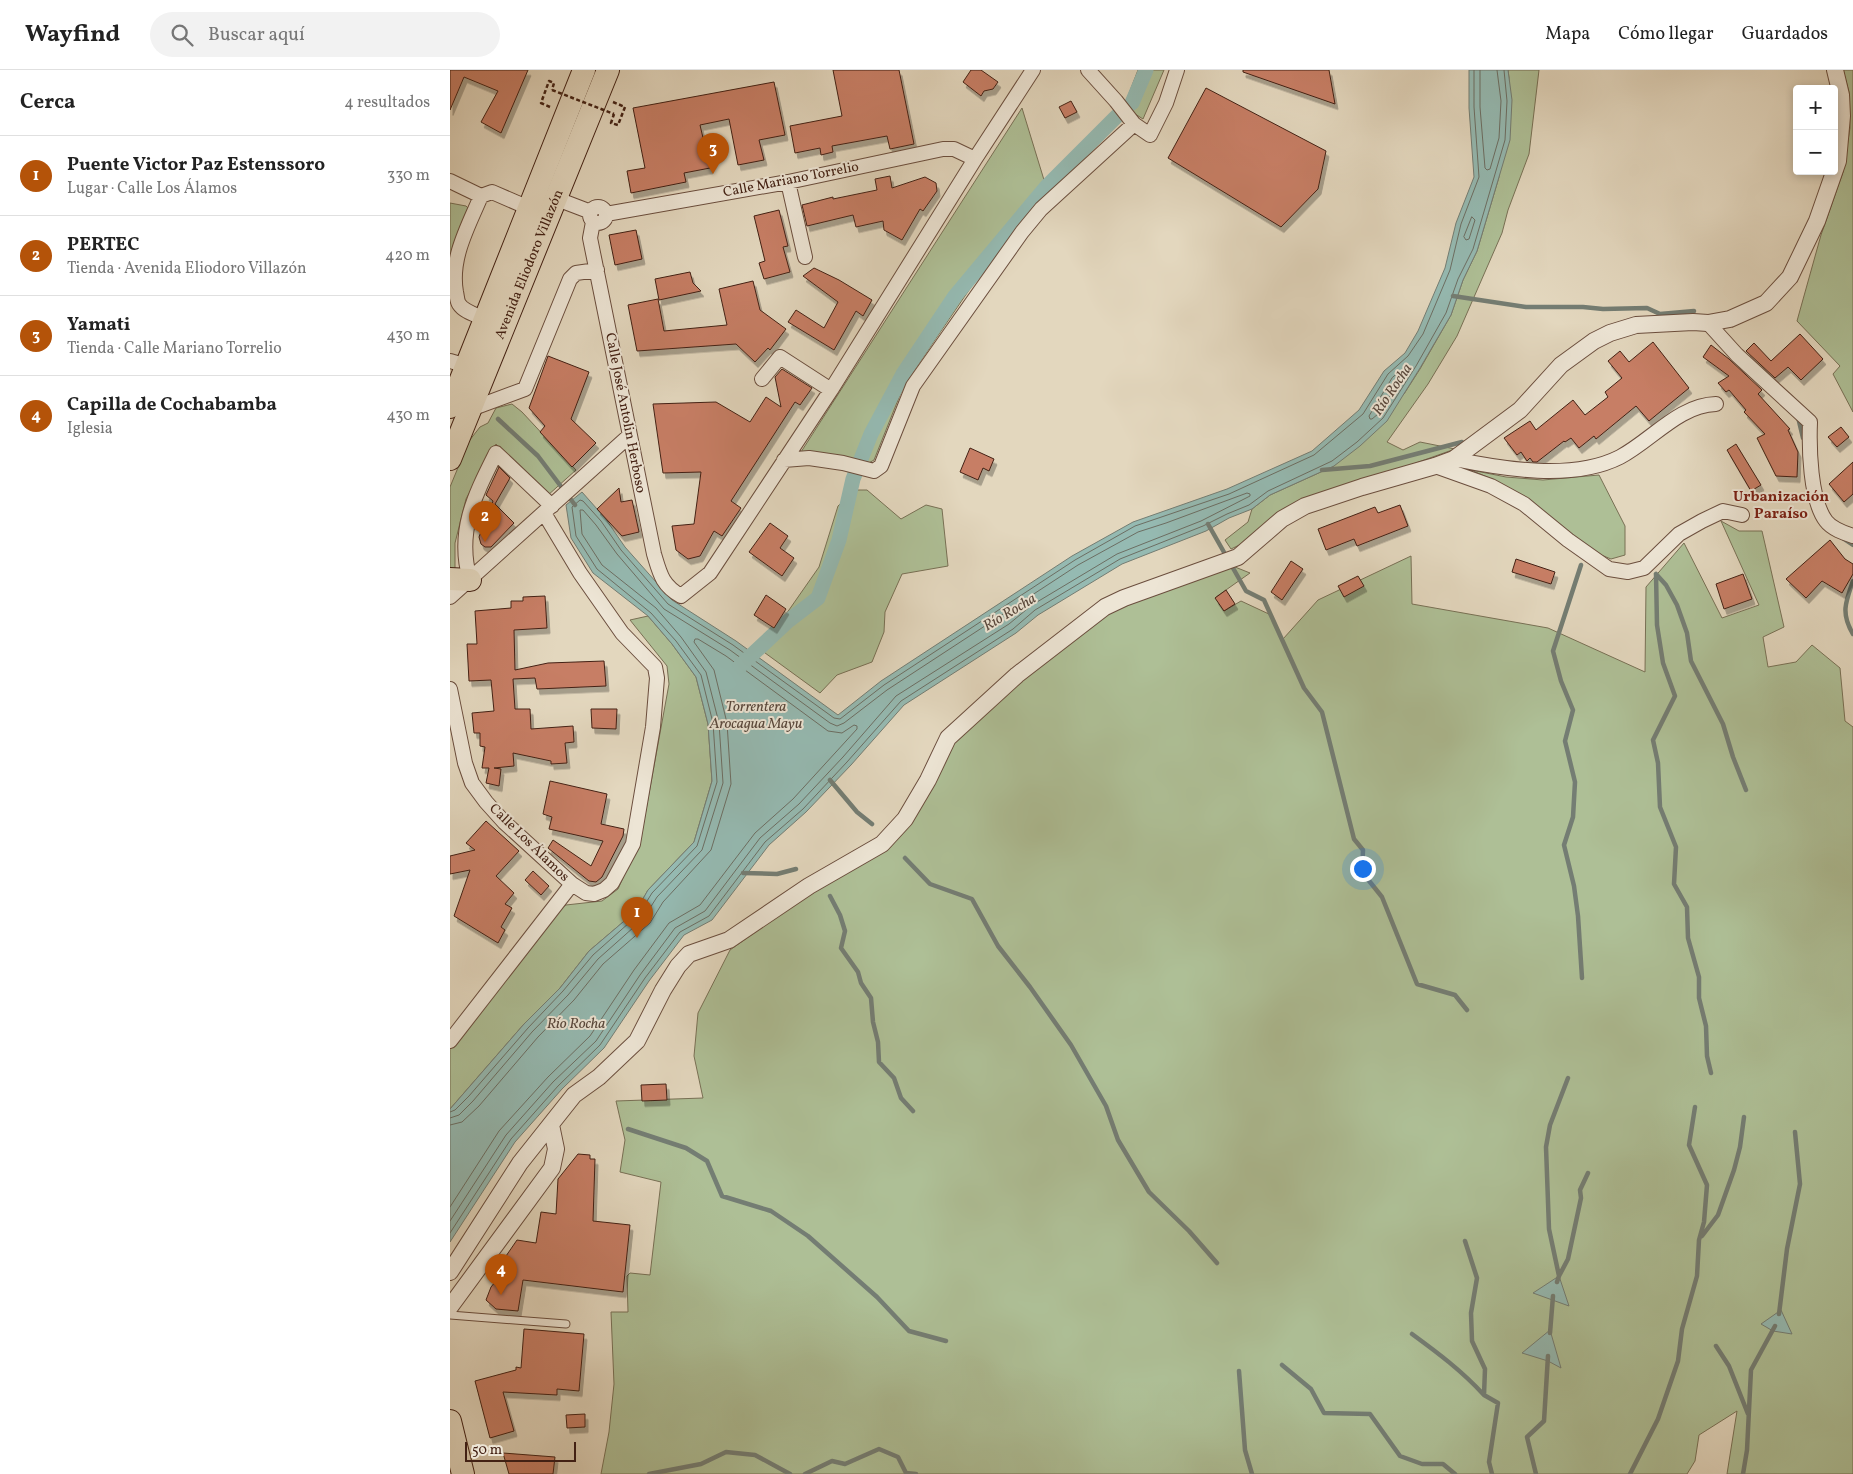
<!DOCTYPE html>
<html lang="es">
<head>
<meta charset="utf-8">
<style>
  :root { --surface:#fff; --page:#f2f2f2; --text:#222; --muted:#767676; --line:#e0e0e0; --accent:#b45309 }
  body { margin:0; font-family:Vollkorn,serif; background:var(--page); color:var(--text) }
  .controls { position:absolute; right:15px; top:15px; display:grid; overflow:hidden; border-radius:5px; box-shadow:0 2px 8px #0003 }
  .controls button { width:45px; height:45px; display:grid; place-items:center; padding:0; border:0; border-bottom:1px solid var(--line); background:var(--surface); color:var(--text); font:25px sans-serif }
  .scale { position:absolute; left:15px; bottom:12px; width:111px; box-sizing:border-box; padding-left:5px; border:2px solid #432114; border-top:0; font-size:14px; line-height:18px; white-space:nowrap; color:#432114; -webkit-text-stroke:4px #ede5d5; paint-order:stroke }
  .you { position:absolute; left:912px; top:798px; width:18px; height:18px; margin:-12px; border:4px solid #fff; border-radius:50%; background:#1a73e8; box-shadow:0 0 0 8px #1a73e833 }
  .badge { display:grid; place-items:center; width:32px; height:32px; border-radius:50%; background:var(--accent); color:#fff; font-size:16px; font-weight:700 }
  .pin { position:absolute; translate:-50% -41px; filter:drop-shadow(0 1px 2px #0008) }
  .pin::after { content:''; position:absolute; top:26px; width:18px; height:15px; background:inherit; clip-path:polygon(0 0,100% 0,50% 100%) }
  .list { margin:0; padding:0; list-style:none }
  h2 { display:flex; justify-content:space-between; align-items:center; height:65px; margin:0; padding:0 20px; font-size:21px }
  h2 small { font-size:16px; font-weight:400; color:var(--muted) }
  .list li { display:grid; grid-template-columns:32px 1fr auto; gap:15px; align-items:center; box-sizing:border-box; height:80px; padding:0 20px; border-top:1px solid var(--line) }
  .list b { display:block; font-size:19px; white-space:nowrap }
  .list p { margin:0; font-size:16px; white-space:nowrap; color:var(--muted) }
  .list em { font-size:16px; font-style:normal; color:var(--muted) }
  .icon { flex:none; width:28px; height:28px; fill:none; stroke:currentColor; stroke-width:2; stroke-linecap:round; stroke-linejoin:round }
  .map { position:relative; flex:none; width:1403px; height:1404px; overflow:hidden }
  header { display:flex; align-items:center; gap:30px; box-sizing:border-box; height:70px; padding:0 25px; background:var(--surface); border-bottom:1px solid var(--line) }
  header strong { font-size:24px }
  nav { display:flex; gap:28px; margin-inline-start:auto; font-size:18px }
  .search { width:350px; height:45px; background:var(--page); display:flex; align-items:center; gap:12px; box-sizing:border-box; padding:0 18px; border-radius:28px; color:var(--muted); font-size:19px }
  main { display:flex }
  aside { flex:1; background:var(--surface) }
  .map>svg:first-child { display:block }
</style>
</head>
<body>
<header>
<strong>Wayfind</strong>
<div class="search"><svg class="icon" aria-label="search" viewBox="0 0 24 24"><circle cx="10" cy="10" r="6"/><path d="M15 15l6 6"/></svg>Buscar aquí</div>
<nav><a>Mapa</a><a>Cómo llegar</a><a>Guardados</a></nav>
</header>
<main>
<aside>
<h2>Cerca<small>4 resultados</small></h2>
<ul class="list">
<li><span class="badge">1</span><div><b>Puente Victor Paz Estenssoro</b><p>Lugar · Calle Los Álamos</p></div><em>330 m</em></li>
<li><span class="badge">2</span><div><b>PERTEC</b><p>Tienda · Avenida Eliodoro Villazón</p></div><em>420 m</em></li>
<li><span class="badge">3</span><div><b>Yamati</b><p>Tienda · Calle Mariano Torrelio</p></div><em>430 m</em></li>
<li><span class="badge">4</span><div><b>Capilla de Cochabamba</b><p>Iglesia</p></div><em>430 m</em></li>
</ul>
</aside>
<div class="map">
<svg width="1403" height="1404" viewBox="0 0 1403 1404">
  <defs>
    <filter id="shadow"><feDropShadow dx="3" dy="5.5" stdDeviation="0" flood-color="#0004"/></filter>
  </defs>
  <rect width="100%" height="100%" fill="#e3d7be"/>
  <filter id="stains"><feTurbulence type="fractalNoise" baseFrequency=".004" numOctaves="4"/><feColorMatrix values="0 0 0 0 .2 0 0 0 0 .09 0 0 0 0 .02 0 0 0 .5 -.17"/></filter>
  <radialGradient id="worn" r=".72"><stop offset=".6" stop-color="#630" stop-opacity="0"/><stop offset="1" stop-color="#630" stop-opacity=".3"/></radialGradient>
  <path fill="#aebf96" stroke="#787055" d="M688,0H714L693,49L682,42L678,26Z
    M1058,0H1089L1079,84L1058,140L1052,163L1007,266L978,314L937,372L953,380L970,372L1005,379L949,399L781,479L775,470L798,452L802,439L820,425L884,396L954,324L970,299L1001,245L1013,210L1027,181L1049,107L1059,8Z
    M1393,0H1403V342L1383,304L1390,296L1347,251L1371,165L1393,102L1400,58L1399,22Z
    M572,38L598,123L554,169L454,315L424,390L417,394L390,386L351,382Z
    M0,133L16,136L19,139L0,186Z
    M62,334L72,342L126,400L97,426L46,374L43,378L16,429L5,473V502L0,500V417L19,371L30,357L38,353L46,338Z
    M1021,400L1056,407L1093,410L1149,405L1175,456V485L1161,489L1144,482L1074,429L1046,411Z
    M405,420H417L451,449L476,435L492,439L498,496L452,504L435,542L434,562L422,592L387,605L370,623L311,580L369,497L388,436Z
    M1271,451L1289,461H1312L1334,557L1313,567L1318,597L1346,592L1362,575L1390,598L1395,651L1403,657V1404H1277L1287,1341L1249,1365L1245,1391L1237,1404H151L159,1362L164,1314L161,1242H178L177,1206L180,1203L200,1205L211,1112L170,1102L175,1070L166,1031L253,1028L244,986L248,943L280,880L343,835L436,779L502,675L570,609L664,537L780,495L800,503L766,527L774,541L791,531L821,545L833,569L868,530L961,486L962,534L1098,558L1195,602L1196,517L1234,473L1272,548L1309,535Z
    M198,546L222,574L246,607L258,654L262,711L244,772L198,820L186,841L139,881L110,918L74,954L0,1039V979L106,841L116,835L152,831L168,819L191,767L219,614L217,596L180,550Z"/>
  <path fill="#95bab2" stroke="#747d73" d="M1019,0H1058L1062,30L1060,70L1027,181L1013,210L1001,245L970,298L937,351L910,376L884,396L820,425L802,439L779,448L756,461L672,494L588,545L566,563L454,635L401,695L356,742L319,775L262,850L234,865L199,911L154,978L112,1019L65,1072L0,1172V1039L74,954L110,918L139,881L186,841L198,820L244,772L262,711L258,654L246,607L222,574L198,546L143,503L121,468L116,435L132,422L155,448L175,477L222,530L286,571L388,645L431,611L622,486L683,452L777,419L862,381L909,340L934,301L955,283L968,261L995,198L1006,153L1024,107L1019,38Z
    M1109,1206L1119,1236L1083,1223Z
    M1331,1240L1342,1264L1323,1261L1311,1254Z
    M1100,1260L1111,1298L1098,1291L1072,1283Z"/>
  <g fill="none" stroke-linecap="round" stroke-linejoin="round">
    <path stroke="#6c6e63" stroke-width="1" d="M1030,0V37L1035,98L1037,100L1040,99L1049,68L1051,31L1047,0
      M1022,147L1025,150L1019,169L1016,170L1014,167Z
      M948,303L951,304L952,307L928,344L922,349H920L919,346L942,308Z
      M0,1042L5,1040L19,1026L78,958L113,921L143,885L189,844L202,823L247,776L267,712L263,653L251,605L226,571L201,543L147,499L126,466L122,437L130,430L133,431L151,451L171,480L218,534L283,575L384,648L390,649L434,615L625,490L685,456L779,424L864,385L913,344L938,304L958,286L973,264L1000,200L1011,154L1029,107L1024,37V0
      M0,1048L9,1045L23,1031L82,962L118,925L148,889L193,849L207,827L252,780L273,713L269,653L256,602L231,567L206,538L152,495L132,464L130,440H133L146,455L167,484L214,539L280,580L380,653L387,656L394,653L437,620L628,495L688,462L716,453L797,423L800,424V426L751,451L667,484L582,535L559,554L446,626L393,687L349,734L310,768L255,841L225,858L190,905L146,971L103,1012L56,1065L0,1151
      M0,1055L12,1052L29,1036L88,967L124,930L153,894L200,853L213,832L261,780L281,714L277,653L264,600L244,572L245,569H248L276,586L378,661L392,663L404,655L407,656V659L343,729L305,763L250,835L219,853L184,900L140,966L98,1007L49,1061L0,1137
      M0,1163L61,1069L108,1016L150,975L195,908L230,862L259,846L315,772L353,739L397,692L451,631L563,559L585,540L670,489L753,456L777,444L799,435L818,421L882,391L907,372L933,348L966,296L996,243L1008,209L1023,179L1055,70L1057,31L1054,0"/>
    <path stroke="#747d73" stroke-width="4.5" d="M1003,226L1076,237H1133L1153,239L1197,238L1210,244L1244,241
      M1348,347L1353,368
      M48,349L88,386L125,435
      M872,400L920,396L1012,372
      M758,454L796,521L814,530L854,618L872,642L904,769L913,780L912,802L932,827L967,914L1005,925L1017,940
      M1394,469L1403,475
      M1131,495L1103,581L1111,611L1123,640L1115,671L1125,712L1123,747L1114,775L1124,816L1128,846L1132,908
      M1206,504L1207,555L1213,593L1225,626L1203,670L1208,693L1210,737L1226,777L1224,814L1237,837L1238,868L1249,907V928L1256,956L1257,986L1261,1003
      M1206,504L1216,515L1227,535L1237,563L1241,591L1273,654L1283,687L1296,720
      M1403,511C1395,533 1391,544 1403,564
      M380,710L407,742L422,754
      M455,788L480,814L522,829L548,876L580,917L621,975L656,1036L668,1070L699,1122L739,1161L767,1193
      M293,803L327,804L346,799
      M380,826L390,845L395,861L391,878L408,902L411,913L421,928L423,952L428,972L429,992L444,1008L451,1028L463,1041
      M178,1059L236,1078L257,1091L272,1126L321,1141L358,1166L427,1227L459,1261L496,1271
      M1252,1166L1268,1145L1284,1100L1290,1077L1294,1047
      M1015,1171L1027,1208L1021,1243L1022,1271L1035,1299L1034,1325L1048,1333L1039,1392L1042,1404
      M1109,1206L1118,1189L1131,1128L1130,1120L1138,1103
      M1107,1212L1109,1206L1099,1159L1096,1077L1100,1055L1118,1008
      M1329,1244L1337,1179L1350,1114L1345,1062
      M1100,1263L1103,1226
      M962,1264C988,1283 1012,1301 1034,1325
      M1266,1276L1279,1296L1298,1344
      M832,1295L861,1319L874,1343L920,1344L950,1386L972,1394H993L1005,1404
      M789,1301L795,1380L802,1404
      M199,1404L251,1394L276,1382L305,1385L340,1404
      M355,1404L382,1391L395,1394L429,1379L448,1387L456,1403L466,1404
      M1086,1404L1077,1367L1094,1351L1098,1286
      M1180,1404L1208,1349L1228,1291L1232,1259L1247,1206L1249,1170L1254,1152L1257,1115L1239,1075L1245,1037
      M1293,1404L1297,1380L1301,1300L1325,1256"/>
    <path stroke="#95bab2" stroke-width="15" d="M682,33L696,0
      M290,596L338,551L368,528L389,470L403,409L421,364L453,304L505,226L597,116L667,46"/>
  </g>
  <path fill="#c77e65" stroke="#432114" filter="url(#shadow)" d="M0,0H78L51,63L31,52L48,21L14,7L0,40Z
    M383,0H449L464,74L440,79L437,66L382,76L383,82L371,85L370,78L345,83L340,56L392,46Z
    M521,0H531L548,12L543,19L534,21L531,26L513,12Z
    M793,0H879L885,34L793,2Z
    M324,12L335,65L309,70L314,90L288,95L279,49L250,55L260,98L234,103L236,112L181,123L177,101L195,98L183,38Z
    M756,18L876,81L868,119L831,157L718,88Z
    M621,31L627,42L615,48L609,37Z
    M440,106L442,118L475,107L486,113L487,121L473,141L470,139L452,170L434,160L433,151L406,157L403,145L357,156L352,135L383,127V129L427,120L425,109Z
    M329,140L338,176L333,177L340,202L314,209L309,193L315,191L304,146Z
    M186,160L192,189L165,195L159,165Z
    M364,198L389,210L422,230L413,246L406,241L384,280L338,252L346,240L374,258L388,232L353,206Z
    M240,202L243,213L251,221L209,230L205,209Z
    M303,211L310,240L336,259L320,280L318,278L305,292L286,274L187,281L178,235L208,229L214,261L277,255L269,219Z
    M1350,264L1373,289L1351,310L1338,297L1325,308L1296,281L1304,273L1321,291Z
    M1203,272L1239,318L1199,351L1186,336L1146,369L1144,366L1129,378L1121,368L1115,372L1114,371L1087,392H1083L1080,388L1077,391L1071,382L1067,385L1054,368L1080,351L1086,360L1123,330L1135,345L1158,327L1155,322L1172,308L1158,291L1170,281L1179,292Z
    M1261,275L1279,289L1312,320L1308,324L1340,359L1338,360L1348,382L1347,407L1326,406L1307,368L1315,364L1294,342L1296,340L1279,320L1276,322L1268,313L1279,306L1253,287Z
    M98,286L139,302L121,349L146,373L122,397L90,362L95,356L79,338Z
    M332,299L362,318L350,335L345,332L281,431L291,438L272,466L264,461L250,486L238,489L226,480L222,456L244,454L251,402L213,403L203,334L266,332L300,352L316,327L331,337L325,307Z
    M1391,357L1399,367L1387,377L1378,367Z
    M1286,374L1311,415L1301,421L1277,380Z
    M520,378L544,389L539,401L533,398L528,410L510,402Z
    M1403,392V424L1394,432L1379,414Z
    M49,397L60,408L45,434L64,453L41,477H35L31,474L29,467L43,431L36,425Z
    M169,418L171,432L182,430L189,462L172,466L147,439Z
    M950,435L958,456L907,476L904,469L876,480L868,459L925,437L928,443Z
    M320,453L338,466L330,478L344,488L332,506L299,482Z
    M1380,470L1395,489L1403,494V504L1392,523L1372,511L1356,528L1336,509Z
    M1066,489L1105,502L1101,514L1062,502Z
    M841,491L853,499L832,530L821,522Z
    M1293,504L1302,529L1274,539L1266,514Z
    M908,506L914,516L894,527L888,516Z
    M776,520L785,534L774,541L765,528Z
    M316,525L336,539L324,558L304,545Z
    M95,526L97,558L64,560L65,600L98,593L154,591L156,616L87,619L85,608L63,609L65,639H80L81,659L123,656L124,672L115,673L117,693L101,694V691L63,683L64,696L44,698L51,699L49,716L36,713L39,698H32L35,677L30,676V663H24L22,643L44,641L41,610L19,611L17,574H27L25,541L61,538V531H73V527Z
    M141,639H167L166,659L142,658Z
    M100,711L157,724L151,754L174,759L173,766L152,807L146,812L139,811L98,778L103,770L141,796L153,771L99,759L102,747L93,744Z
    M36,751L69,781L46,806L64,823L55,834L62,838L51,857L55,860L48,873L4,846L20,800L0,804V786L25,780L16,773Z
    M83,801L99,816L91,825L75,810Z
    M216,1014L217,1030L192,1031L191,1015Z
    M128,1084L140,1085V1089H145L143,1151L180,1155L173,1222L73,1210L68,1241L46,1239L36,1230L41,1217L62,1191L56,1186L67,1170L86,1173L91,1142L106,1144L108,1109Z
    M74,1259L134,1264L129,1321L107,1319V1325L53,1322L64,1361L40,1368L25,1311L66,1300V1297L71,1298Z
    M135,1344V1357L117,1358L116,1345Z
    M53,1383L105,1387L103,1404H59Z"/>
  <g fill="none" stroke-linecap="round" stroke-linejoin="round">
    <g stroke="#6b4e3e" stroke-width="9">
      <path id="service" d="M0,1245L116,1254"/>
    </g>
    <g stroke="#6b4e3e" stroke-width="16">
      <path id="minor" d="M638,0L666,31L684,54L700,65L716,33L727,0
        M0,111L31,126L42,122L79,138
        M338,112L355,187
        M31,126C18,157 0,188 6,222C7,226 7,231 9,234C14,242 27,245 35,249
        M107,129L141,142
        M140 145a8 8 0 1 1 16 0a8 8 0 1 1-16 0Z
        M156,144L338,112L493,79H504L525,89
        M143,152L140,168L204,484C210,504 212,515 231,526L260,503L381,320L525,89L583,0
        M1258,253L1287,285L1360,352C1359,378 1360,430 1376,451C1382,459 1394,463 1403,466
        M0,291L17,296
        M312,309L330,287L381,320
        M21,339L75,319L120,209L126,203L147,200
        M1004,389C1053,399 1123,411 1170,387C1202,370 1229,335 1266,334
        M334,390L359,388L393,393L424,401L431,396L463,316L572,162L591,139L684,54
        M985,396L1041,416L1074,434L1118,470L1159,499L1178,502L1194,498L1229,464L1252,451L1273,441L1292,445
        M20,510C6,461 25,425 46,383L102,436
        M0,527L179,366
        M0,619L15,693L22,713L36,732L54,752L122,814L136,823L144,824L154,820L162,813L183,774L203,657L207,608L205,597L172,563L130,503L94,443
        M0,971L122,814"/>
    </g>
    <g stroke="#6b4e3e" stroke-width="18">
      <path id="tertiary" d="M0,1202L70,1093L124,1025L149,1007L187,971L213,920L228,896L239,884L279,870L359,816L432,774L455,749L478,710L498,668L567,605L655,537L674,528L788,487L832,449L855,436L912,417L985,396L1004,389L1070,340L1111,295L1144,271L1160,263L1186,255L1243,252L1258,253L1280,249L1316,233L1340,207L1367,151L1388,91L1392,46L1391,25L1385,0
        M0,1237L102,1098L106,1079L101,1055"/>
    </g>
    <g stroke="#432114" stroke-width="24">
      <g id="trunk">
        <path d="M0,337L134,0"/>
        <path id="s1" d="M0,389L158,0"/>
        <path d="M0,509L20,510"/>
        <path d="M0,1351L13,1404"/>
      </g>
    </g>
    <path stroke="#432114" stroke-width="2.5" stroke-dasharray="4 2.5" stroke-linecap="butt" d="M163,32L175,37L168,55L161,53L164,44
      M100,37L91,33L99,11L104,13L102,20"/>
    <use href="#service" stroke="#ede5d5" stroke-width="7"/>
    <use href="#minor" stroke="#ede5d5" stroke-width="14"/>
    <use href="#tertiary" stroke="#ede5d5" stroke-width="16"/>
    <use href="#trunk" stroke="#e3d7be" stroke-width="22"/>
    <path stroke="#432114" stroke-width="2.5" stroke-dasharray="4 2.5" stroke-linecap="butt" d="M102,20L164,44"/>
  </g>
  <g text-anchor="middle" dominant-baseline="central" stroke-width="4" stroke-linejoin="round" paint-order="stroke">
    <g font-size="14" fill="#432114" stroke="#ede5d5">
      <text transform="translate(341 110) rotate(-11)">Calle Mariano Torrelio</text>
      <text stroke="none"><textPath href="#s1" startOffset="210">Avenida Eliodoro Villazón</textPath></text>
      <text transform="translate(175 343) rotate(79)">Calle José Antolin Herboso</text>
      <text transform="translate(79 773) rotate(44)">Calle Los Álamos</text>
    </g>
    <g font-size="15" font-style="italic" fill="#58473c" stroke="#ede5d5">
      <text transform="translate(943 320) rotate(-56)">Río Rocha</text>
      <text transform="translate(560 543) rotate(-31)">Río Rocha</text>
      <text x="306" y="637">Torrentera<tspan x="306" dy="17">Arocagua Mayu</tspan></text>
      <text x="126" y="954">Río Rocha</text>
    </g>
    <g font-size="15" font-weight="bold" fill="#7a1f14" stroke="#ede5d5">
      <text x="1331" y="427">Urbanización<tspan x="1331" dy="17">Paraíso</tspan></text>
    </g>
  </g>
  <rect width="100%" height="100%" filter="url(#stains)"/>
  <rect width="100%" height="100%" fill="url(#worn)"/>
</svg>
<div class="controls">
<button>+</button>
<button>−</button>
</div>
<div class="scale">50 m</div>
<div class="you"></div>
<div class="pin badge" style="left:187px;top:868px">1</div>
<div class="pin badge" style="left:35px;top:472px">2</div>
<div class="pin badge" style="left:263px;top:104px">3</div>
<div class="pin badge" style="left:51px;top:1225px">4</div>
</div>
</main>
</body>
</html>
